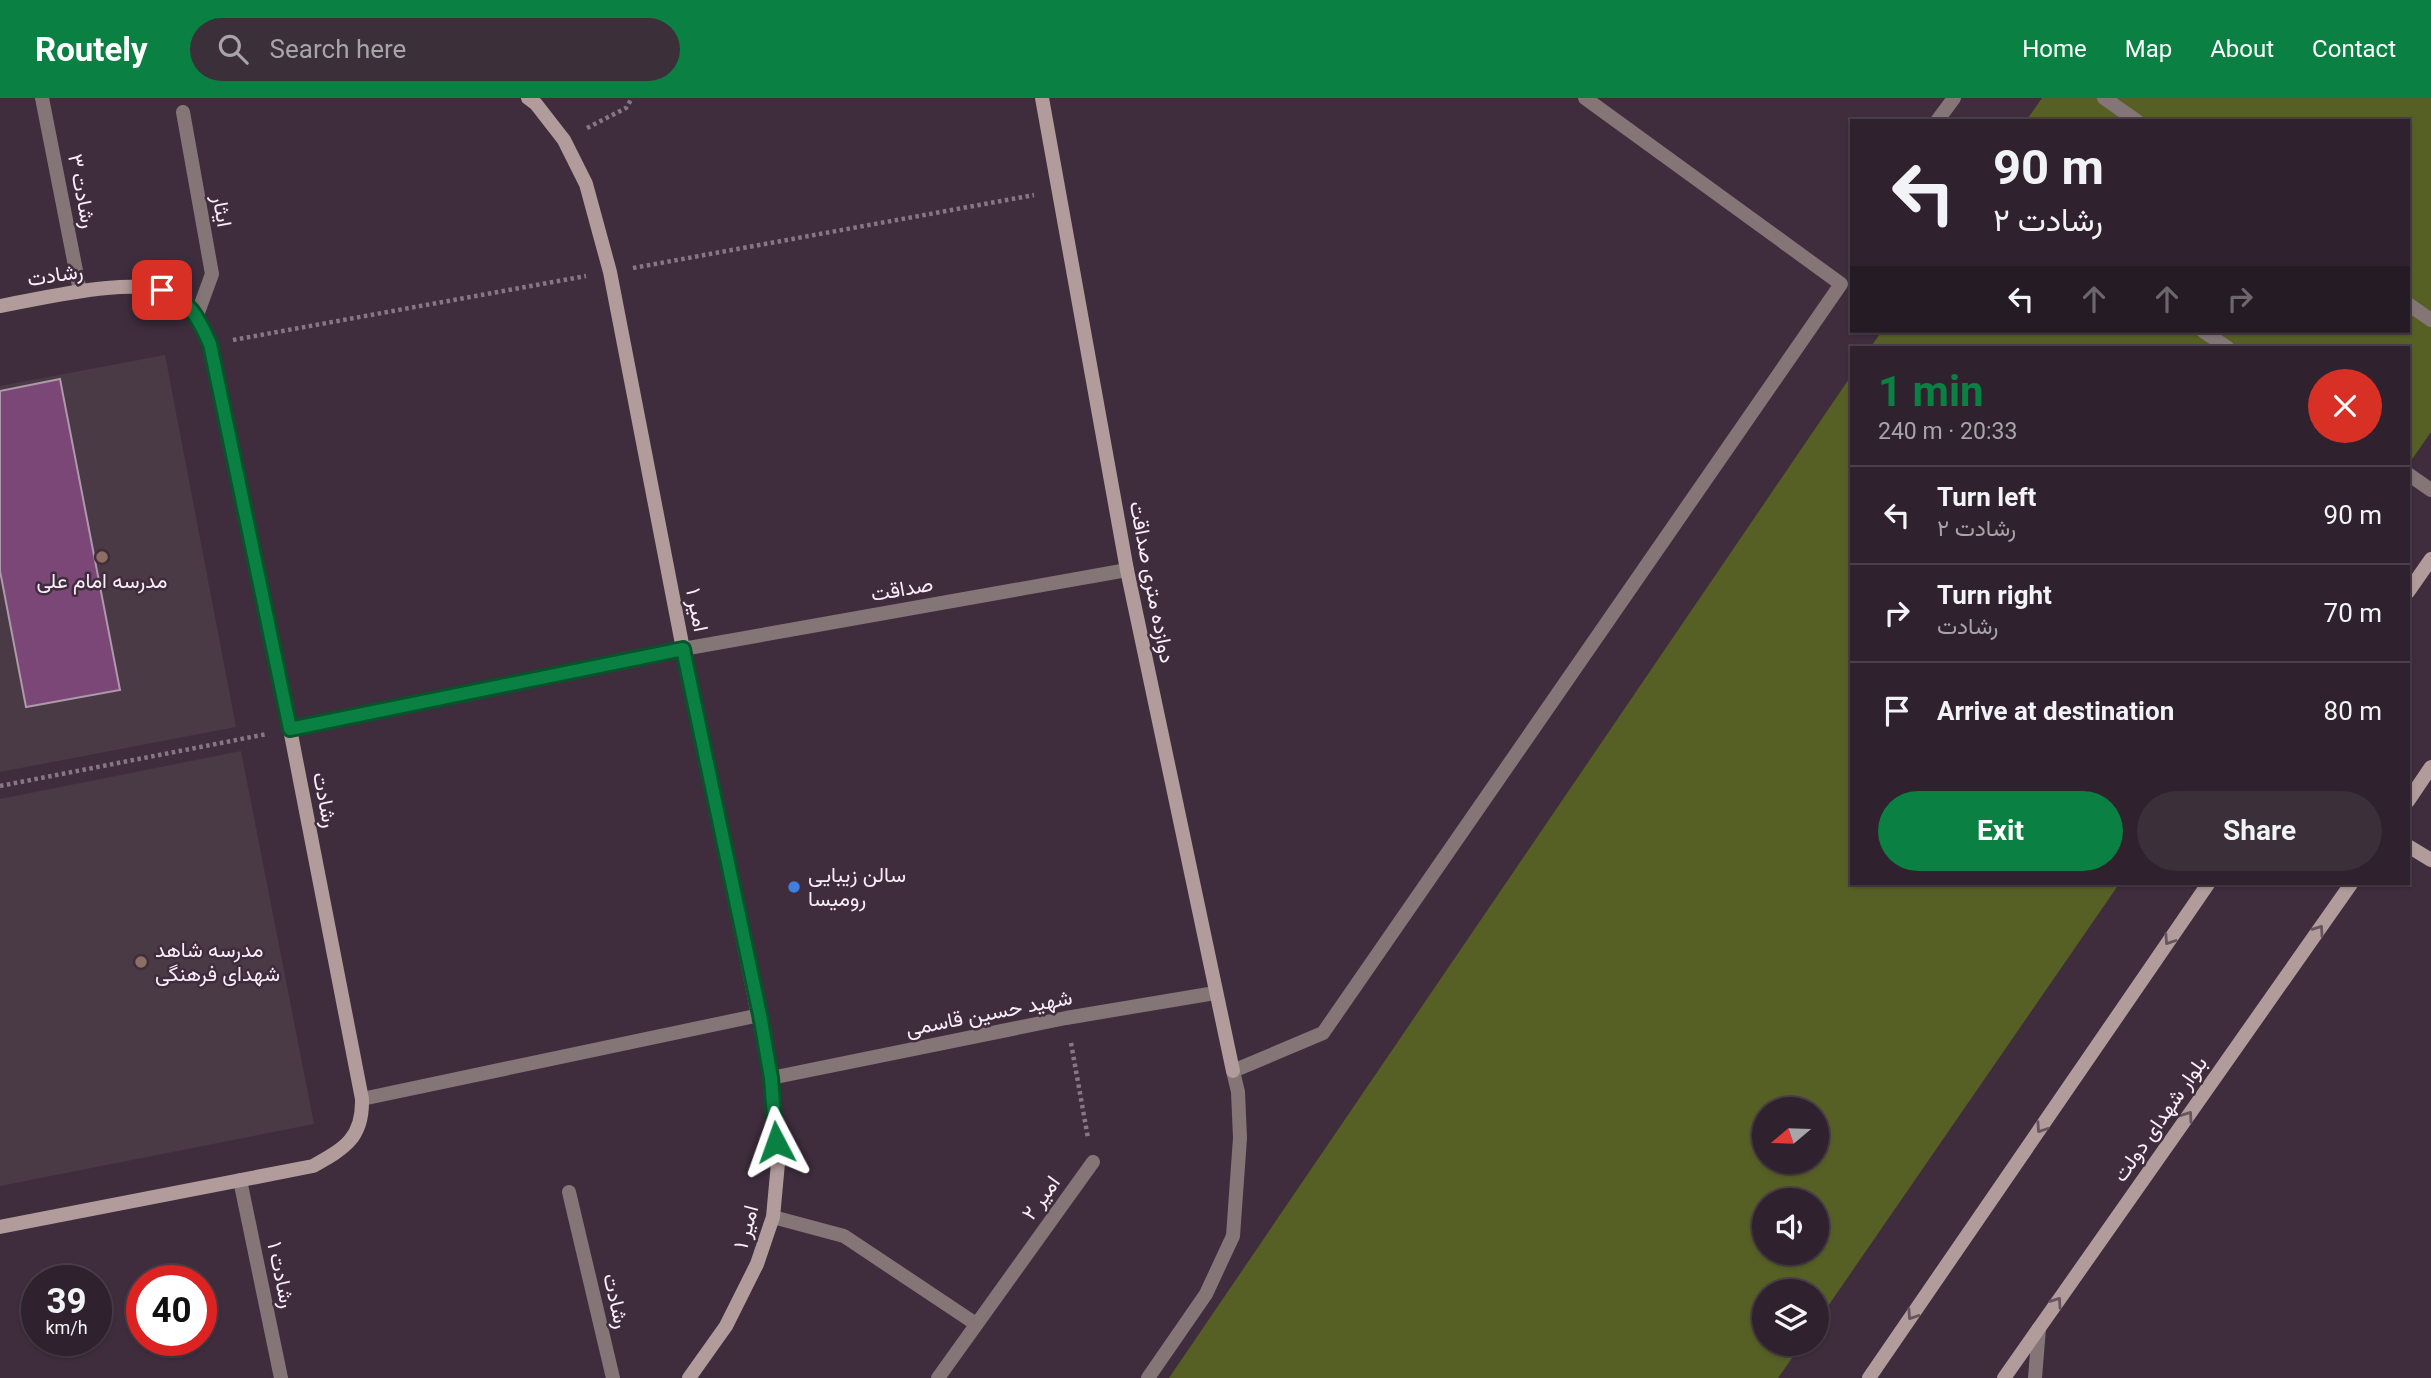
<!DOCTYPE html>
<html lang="en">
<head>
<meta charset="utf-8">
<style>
	:root { --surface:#2f222e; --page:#3b2f3a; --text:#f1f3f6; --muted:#a7a4aa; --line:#4a3f4a; --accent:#0b8043 }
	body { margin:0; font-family:Roboto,Vazirmatn,sans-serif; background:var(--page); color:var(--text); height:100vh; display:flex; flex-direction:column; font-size:26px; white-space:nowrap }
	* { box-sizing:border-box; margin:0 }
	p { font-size:23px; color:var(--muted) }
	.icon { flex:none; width:38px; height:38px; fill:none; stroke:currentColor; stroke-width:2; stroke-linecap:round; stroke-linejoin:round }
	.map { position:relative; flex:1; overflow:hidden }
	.side { position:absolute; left:1850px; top:248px; width:560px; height:539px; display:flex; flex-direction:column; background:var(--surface); border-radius:0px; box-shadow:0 2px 5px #0004,0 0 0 2px var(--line) }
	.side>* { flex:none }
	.top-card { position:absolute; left:1850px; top:21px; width:560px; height:214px; border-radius:0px; box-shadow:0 2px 5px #0004,0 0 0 2px var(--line); background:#2f222e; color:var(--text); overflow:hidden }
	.needle { width:46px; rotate:251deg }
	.fabs { position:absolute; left:1752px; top:999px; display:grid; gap:14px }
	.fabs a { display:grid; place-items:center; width:77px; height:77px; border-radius:50%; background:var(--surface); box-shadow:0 2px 5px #0004,0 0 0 2px var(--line); font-size:35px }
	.speed { position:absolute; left:21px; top:1167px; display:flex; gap:14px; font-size:35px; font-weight:700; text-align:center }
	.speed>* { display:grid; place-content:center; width:91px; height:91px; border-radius:50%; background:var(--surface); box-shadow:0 2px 5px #0004,0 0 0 2px var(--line); line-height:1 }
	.speed small { font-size:18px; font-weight:400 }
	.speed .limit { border:10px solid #d22; background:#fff; color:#111 }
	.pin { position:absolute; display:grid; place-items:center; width:60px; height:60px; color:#fff; margin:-30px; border-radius:14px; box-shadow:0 4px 10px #0006 }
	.me { position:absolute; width:77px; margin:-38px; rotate:356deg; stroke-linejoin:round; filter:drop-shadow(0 0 5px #0008) }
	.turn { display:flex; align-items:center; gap:24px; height:147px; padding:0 28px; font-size:32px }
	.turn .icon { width:91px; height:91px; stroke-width:2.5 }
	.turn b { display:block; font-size:49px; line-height:60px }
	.lanes { display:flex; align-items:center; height:66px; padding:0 28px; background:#0003; justify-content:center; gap:35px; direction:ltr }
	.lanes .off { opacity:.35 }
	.round { display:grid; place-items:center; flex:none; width:74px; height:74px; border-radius:37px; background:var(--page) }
	.summary { display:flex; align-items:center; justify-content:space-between; height:119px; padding:0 28px }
	h1 { font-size:42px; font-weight:700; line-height:52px; color:var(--accent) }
	.primary-button { display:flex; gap:14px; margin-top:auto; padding:14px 28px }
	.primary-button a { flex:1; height:80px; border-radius:42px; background:var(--accent); color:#fff; font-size:28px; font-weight:700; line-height:80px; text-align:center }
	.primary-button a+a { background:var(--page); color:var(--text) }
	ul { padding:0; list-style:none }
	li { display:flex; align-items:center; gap:21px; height:98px; padding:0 28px; border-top:2px solid var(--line) }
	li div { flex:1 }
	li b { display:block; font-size:26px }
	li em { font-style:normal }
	header { display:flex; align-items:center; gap:42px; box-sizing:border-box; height:98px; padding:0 35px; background:var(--accent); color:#fff }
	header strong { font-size:33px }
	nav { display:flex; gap:38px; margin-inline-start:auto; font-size:24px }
	.search { width:490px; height:63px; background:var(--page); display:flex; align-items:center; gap:18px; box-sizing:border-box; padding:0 24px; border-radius:38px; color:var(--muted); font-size:26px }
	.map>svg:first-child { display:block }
	.education { fill:#493a46 }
	.green { fill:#566025; fill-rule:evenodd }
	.building { fill:#7b4777; stroke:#ae98ab; stroke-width:2 }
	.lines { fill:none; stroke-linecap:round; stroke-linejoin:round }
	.path { stroke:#877785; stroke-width:4.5; stroke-dasharray:3.5 3.5; stroke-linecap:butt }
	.lane { stroke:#847676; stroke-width:14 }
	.street { stroke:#847676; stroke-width:14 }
	.secondary { stroke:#b19b9b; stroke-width:14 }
	.oneway { stroke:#67545e }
	.route-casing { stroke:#07532c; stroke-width:18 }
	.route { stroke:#0b8043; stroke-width:12 }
	.education-dot { fill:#8d6e63; stroke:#3f2d3d; stroke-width:2.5 }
	.shop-dot { fill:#3f7fe0; stroke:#3f2d3d; stroke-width:2.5 }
	.labels { text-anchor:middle; stroke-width:5; stroke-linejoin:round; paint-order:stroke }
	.street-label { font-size:21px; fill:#f9edf7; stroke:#3f2d3d }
	.poi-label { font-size:21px; fill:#f9edf7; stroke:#3f2d3d; text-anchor:start }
</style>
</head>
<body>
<header>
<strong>Routely</strong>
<div class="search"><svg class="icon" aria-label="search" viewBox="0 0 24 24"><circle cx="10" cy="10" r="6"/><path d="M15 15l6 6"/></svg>Search here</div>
<nav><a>Home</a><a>Map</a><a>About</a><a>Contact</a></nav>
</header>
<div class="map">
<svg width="2431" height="1280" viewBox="0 0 2431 1280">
	<rect width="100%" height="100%" fill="#3f2d3d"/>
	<!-- education -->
	<g class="education">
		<path d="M165,257L236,629L0,674V288Z"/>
		<path d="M241,653L314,1026L0,1088V701Z"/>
	</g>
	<!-- green -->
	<g class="green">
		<path d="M2042,0H2431V334L2408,367V250H1870L1882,233H2408V23H2026Z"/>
		<path d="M1851,278L1852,786H2119L1817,1224L1816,1194H1764V1246H1802L1778,1280H1169ZM1764,1012H1816V1064H1764ZM1764,1102H1816V1155H1764Z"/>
	</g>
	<!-- building -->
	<path class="building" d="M60,281L120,592L26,609L0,473V293Z"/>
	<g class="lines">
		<!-- path -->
		<g class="path">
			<path d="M587,30L626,10L632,0"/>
			<path d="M633,170L1034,97"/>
			<path d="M233,242L586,178"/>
			<path d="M0,688L267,636"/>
			<path d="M1071,945L1088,1040"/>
		</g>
		<!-- lane -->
		<path class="lane" d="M2035,1280L2039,1230"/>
		<!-- street -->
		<g class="street">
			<path d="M42,0L80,193"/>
			<path d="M2104,0L2137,23"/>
			<path d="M183,14L212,176L197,217"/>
			<path d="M1937,23L1954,0"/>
			<path d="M2408,206L2431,222"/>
			<path d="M2203,233L2228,250"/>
			<path d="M2408,376L2431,392"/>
			<path d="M290,631L683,551L1127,472"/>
			<path d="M771,980L1066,920L1215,895"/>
			<path d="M362,1001L760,917"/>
			<path d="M240,1082L281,1280"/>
			<path d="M569,1094L613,1280"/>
			<path d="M773,1119L844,1138L976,1226"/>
			<path d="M938,1280L1093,1064"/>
			<path d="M1148,1280L1206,1196L1233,1138L1240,1040L1238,994L1233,973L1323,935L1841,186L1585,0"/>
		</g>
		<!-- secondary -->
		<g class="secondary">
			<path d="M528,0L536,6L564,42L586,86L610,174L683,551L771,980L778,1065L773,1119L757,1166L726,1228L689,1280"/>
			<path d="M1042,0L1127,472L1233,973"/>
			<path d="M0,208C40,201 143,175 177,198C194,210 202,227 210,246L290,631L362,1001C363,1040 345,1050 313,1068L0,1129"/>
			<path d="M2408,494L2431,461"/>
			<path d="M2408,703L2431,669"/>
			<path d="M2408,748L2431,762"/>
			<path d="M1869,1280L2208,786"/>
			<path d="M2004,1280L2351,786"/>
		</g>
	</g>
	<!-- one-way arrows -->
	<defs><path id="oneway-chevron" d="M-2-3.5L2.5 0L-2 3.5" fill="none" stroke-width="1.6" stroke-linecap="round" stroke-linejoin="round" transform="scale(1.75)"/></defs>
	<g class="oneway">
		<use href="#oneway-chevron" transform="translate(2319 832) rotate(-55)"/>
		<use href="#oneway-chevron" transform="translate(2169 842) rotate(124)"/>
		<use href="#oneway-chevron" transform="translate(2188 1018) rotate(-55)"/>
		<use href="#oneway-chevron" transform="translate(2041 1030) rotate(124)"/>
		<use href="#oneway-chevron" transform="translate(2057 1204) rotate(-55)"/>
		<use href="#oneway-chevron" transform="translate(1912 1217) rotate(124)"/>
	</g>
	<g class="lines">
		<defs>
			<path id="route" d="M162,192C189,201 199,221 210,246L290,631L683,551L760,917L771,980L776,1044"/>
		</defs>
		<!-- route casing -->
		<use href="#route" class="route-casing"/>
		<!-- route -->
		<use href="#route" class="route"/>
	</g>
	<!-- markers -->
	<g class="education-dot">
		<circle cx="102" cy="459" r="7"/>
		<circle cx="141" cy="864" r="7"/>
	</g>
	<circle class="shop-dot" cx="794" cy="789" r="7"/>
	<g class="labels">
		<!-- street labels -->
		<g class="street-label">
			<text transform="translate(82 93) rotate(79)" y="7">رشادت ۳</text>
			<text transform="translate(222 113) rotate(80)" y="7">ایثار</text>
			<text transform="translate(55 177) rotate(-9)" y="7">رشادت</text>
			<text transform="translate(1152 484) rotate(79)" y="7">دوازده متری صداقت</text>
			<text transform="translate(902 491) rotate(-10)" y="7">صداقت</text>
			<text transform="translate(697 512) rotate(79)" y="7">امیر ۱</text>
			<text transform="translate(325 702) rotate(79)" y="7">رشادت</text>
			<text transform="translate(989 915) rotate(-11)" y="7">شهید حسین قاسمی</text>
			<text transform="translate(2160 1021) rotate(-55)" y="7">بلوار شهدای دولت</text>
			<text transform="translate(1041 1100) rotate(-54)" y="7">امیر ۲</text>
			<text transform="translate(746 1129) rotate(-75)" y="7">امیر ۱</text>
			<text transform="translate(281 1177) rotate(78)" y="7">رشادت ۱</text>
			<text transform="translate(616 1203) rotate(77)" y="7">رشادت</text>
		</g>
		<!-- poi labels -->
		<g class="poi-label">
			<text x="102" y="490" text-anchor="middle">مدرسه امام علی</text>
			<text x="808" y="784">سالن زیبایی<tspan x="808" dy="24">رومیسا</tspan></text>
			<text x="155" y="859">مدرسه شاهد<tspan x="155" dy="24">شهدای فرهنگی</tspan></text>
		</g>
	</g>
</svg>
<div class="fabs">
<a><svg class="needle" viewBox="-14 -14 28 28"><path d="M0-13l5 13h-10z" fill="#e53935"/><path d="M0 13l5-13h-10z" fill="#a7a4aa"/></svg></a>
<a><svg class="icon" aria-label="sound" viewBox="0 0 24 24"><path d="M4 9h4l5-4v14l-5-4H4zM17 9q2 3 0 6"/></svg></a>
<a><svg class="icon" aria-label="layers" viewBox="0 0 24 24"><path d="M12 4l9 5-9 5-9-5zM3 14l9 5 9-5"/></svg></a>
</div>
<div class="speed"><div>39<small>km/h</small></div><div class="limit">40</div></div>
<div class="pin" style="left:162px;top:192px;background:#d93025"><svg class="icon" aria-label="arrive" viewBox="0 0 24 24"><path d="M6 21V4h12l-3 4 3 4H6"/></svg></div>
<svg class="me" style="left:776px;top:1044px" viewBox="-20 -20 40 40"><path d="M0-17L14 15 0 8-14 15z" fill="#0b8043" stroke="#fff" stroke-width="4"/></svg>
<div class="top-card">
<div class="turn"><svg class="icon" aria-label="left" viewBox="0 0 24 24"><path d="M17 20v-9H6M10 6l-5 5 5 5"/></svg><div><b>90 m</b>رشادت ۲</div></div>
<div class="lanes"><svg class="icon" aria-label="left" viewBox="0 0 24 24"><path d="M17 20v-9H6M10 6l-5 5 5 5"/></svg><svg class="icon off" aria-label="ahead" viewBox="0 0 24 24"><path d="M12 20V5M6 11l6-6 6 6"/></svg><svg class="icon off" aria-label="ahead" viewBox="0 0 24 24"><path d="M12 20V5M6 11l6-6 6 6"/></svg><svg class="icon off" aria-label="right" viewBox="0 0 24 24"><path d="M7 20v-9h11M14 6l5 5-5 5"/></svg></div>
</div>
<section class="side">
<div class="summary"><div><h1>1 min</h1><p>240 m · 20:33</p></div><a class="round" style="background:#d93025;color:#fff"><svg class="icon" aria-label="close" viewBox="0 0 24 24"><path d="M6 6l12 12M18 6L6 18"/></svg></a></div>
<ul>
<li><svg class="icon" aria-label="left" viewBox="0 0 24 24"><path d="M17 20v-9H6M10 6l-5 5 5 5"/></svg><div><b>Turn left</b><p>رشادت ۲</p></div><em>90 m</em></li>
<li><svg class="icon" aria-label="right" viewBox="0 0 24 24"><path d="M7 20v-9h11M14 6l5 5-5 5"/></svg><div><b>Turn right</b><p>رشادت</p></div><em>70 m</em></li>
<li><svg class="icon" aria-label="arrive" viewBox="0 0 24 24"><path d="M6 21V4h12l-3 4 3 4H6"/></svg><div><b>Arrive at destination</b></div><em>80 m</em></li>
</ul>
<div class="primary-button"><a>Exit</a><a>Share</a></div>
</section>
</div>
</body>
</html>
